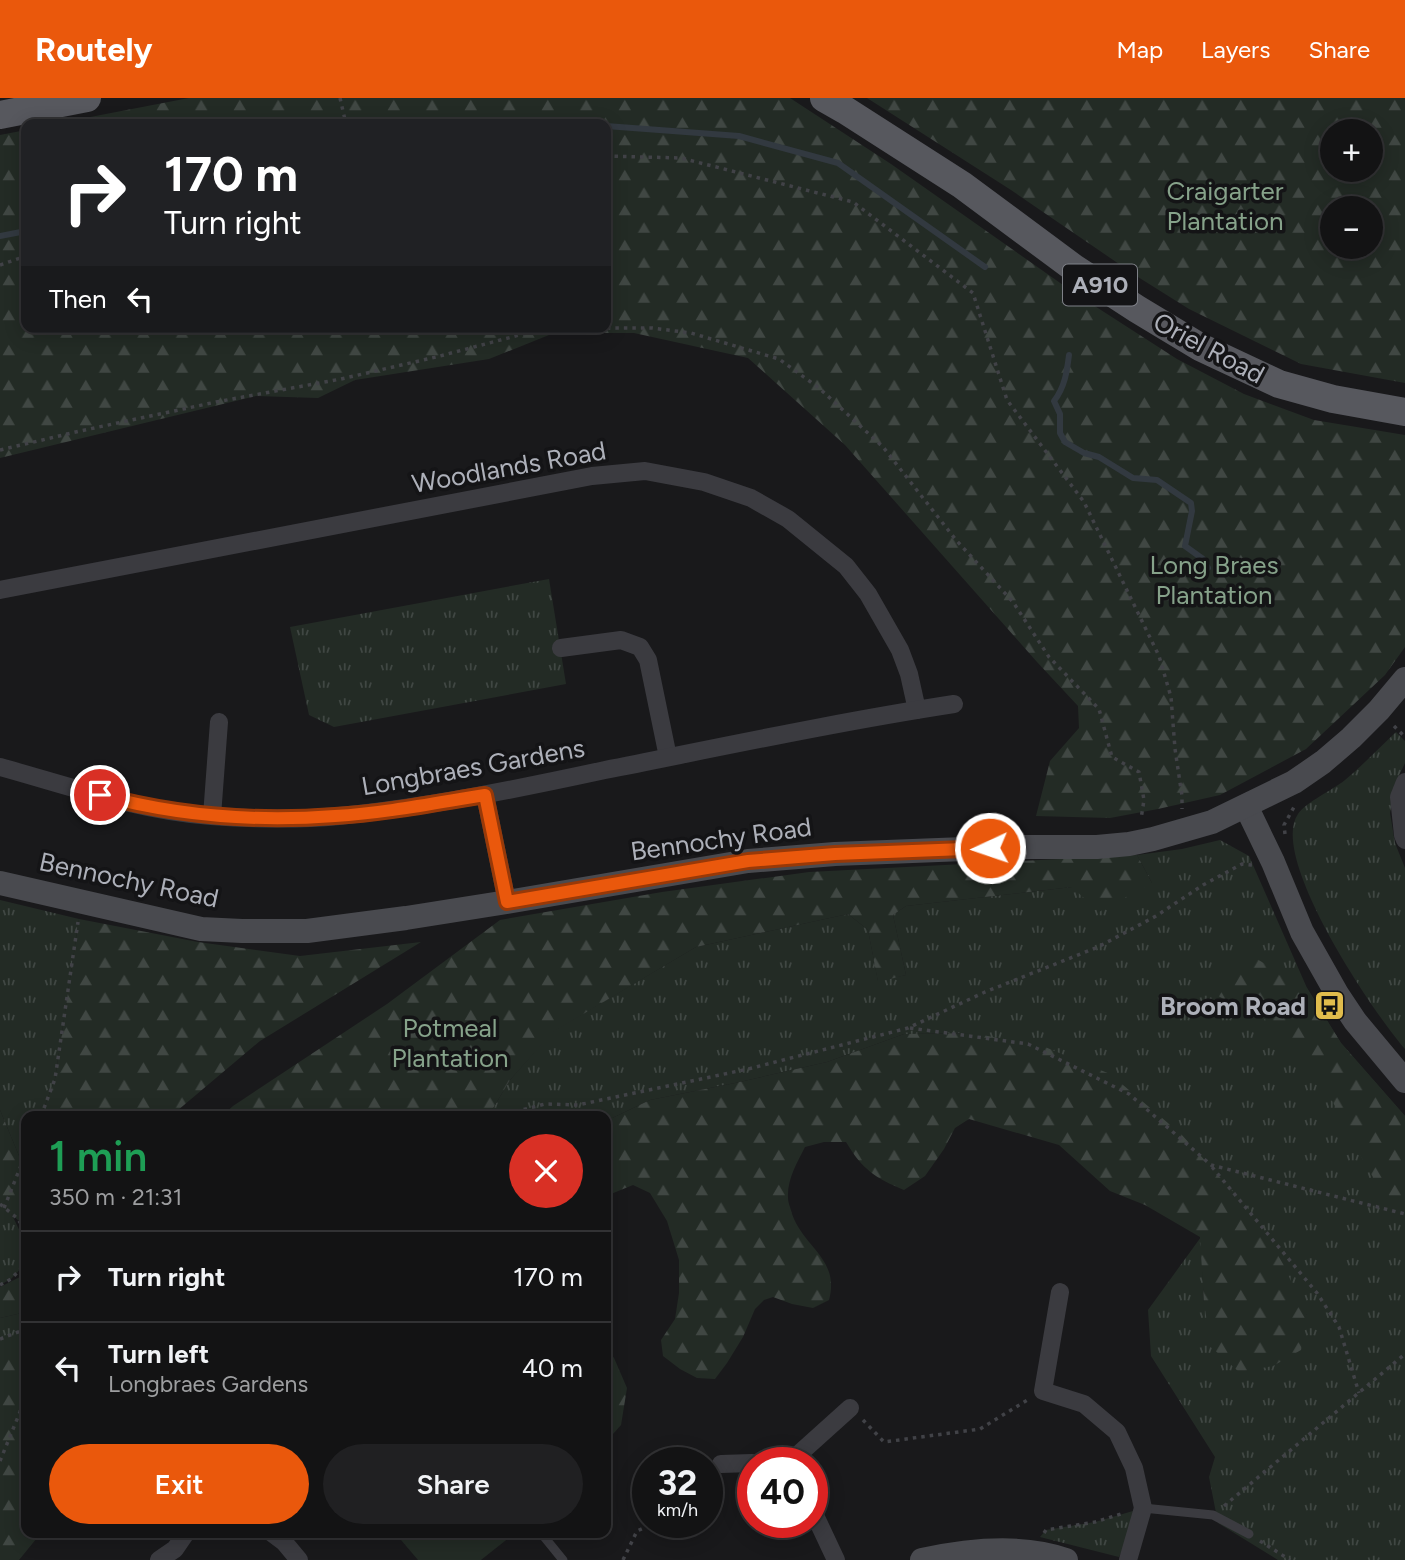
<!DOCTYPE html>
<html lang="en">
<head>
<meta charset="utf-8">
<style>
	:root { --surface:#131314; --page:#202022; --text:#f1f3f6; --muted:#9d9ea0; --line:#323234; --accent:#ea580c }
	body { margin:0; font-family:Figtree,sans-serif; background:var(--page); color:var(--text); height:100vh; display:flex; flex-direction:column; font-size:26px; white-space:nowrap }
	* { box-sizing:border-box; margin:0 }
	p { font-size:23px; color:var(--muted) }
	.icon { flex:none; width:38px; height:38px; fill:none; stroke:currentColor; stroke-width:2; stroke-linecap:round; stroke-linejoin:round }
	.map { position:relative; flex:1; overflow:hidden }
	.details { position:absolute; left:21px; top:1013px; width:590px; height:427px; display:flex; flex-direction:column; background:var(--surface); border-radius:14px; box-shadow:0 4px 18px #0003,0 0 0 2px var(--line) }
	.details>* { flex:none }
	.guide { position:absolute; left:21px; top:21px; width:590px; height:214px; border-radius:14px; box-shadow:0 4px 18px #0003,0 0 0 2px var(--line); background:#202124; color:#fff; overflow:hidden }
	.controls { position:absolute; left:1320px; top:21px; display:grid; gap:14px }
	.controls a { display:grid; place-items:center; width:63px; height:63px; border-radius:50%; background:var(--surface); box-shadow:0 4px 18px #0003,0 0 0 2px var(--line); font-size:35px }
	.speed { position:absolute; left:632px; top:1349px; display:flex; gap:14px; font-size:35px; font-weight:700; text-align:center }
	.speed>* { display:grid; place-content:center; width:91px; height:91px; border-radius:50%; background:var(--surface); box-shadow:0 4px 18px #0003,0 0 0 2px var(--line); line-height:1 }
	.speed small { font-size:18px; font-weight:400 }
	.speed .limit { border:10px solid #d22; background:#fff; color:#111 }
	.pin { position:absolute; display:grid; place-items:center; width:60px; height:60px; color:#fff; margin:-30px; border:4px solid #fff; border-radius:50%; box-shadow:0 2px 7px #0007 }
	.me { position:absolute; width:77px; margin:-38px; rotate:267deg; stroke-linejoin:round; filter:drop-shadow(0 0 5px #0008) }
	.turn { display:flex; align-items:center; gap:24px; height:147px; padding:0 28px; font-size:32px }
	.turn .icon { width:91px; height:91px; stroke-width:2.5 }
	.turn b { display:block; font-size:49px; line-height:60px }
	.then { display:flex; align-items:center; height:66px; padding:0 28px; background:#0003; gap:14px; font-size:26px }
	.round { display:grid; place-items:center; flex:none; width:74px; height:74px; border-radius:37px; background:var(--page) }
	.summary { display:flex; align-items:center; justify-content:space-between; height:119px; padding:0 28px }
	h1 { font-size:42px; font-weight:600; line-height:52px; color:#1e9e55 }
	.action { display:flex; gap:14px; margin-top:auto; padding:14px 28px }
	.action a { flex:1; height:80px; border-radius:42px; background:var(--accent); color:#fff; font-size:28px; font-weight:600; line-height:80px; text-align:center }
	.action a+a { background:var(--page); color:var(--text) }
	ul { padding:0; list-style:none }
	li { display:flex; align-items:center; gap:21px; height:91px; padding:0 28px; border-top:2px solid var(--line) }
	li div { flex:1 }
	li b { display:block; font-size:26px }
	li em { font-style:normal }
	header { display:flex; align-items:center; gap:42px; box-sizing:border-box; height:98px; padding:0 35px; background:var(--accent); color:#fff }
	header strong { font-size:33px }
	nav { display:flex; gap:38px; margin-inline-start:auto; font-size:24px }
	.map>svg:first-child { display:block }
	.grass { fill:url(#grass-tufts) }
	.forest { fill:url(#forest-firs); fill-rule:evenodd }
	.garden { fill:#232b25 }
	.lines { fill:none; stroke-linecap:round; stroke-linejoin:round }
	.stream { stroke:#323940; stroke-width:6 }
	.path { stroke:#414247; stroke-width:3.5; stroke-dasharray:3.5 5; stroke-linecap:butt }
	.lane { stroke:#3b3b40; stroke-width:9 }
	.street { stroke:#3b3b40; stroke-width:18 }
	.secondary { stroke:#494a4f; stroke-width:24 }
	.primary { stroke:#57585e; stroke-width:28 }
	.route-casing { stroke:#983908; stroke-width:18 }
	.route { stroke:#ea580c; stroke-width:12 }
	.labels { text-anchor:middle; stroke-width:7; stroke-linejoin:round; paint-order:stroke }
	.shield { fill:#141416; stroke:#7f8188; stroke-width:2 }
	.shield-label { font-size:24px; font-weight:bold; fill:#adb0b9 }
	.park-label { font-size:26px; fill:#86a28a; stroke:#141416 }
	.street-label { font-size:26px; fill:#adb0b9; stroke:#141416 }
	.poi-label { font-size:26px; font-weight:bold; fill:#adb0b9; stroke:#141416; text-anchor:end }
</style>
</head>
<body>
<header>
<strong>Routely</strong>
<nav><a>Map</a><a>Layers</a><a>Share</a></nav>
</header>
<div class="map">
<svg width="1405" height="1462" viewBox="0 0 1405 1462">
	<defs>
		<pattern id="grass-tufts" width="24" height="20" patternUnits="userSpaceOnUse" patternTransform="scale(1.75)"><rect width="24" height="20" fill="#232b25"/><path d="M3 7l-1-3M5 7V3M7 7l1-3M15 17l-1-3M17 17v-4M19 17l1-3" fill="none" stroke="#404743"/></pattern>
		<pattern id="forest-firs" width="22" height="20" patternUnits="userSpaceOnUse" patternTransform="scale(1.75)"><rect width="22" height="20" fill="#232b25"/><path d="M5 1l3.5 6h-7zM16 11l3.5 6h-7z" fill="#404743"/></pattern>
	</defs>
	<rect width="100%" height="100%" fill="#19191b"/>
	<!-- grass -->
	<g class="grass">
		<path d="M549,481L566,586L334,629L309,617L290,529Z"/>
		<path d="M1396,634L1405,643V665L1395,686L1390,715L1395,745L1405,770V951C1374,916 1268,759 1298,716C1306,704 1333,692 1345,682C1363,667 1379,650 1396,634Z"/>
		<path d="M1220,742L1249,758L1307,890L1341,945L1405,1018V1462H1278L1218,1425L1209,1379L1215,1359L1151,1258L1148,1212L1201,1139L1204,1205L1307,1217L972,935L904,936L827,964L735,985L650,1002L606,1023V1018H426L429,1016L492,1012L510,982L552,934L696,849L848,816L868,832L878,883L906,877L893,817L906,808L1072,789L1152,785L1137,757L1182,751Z"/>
		<path d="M0,802L79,821L55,981L41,1018H26V1055L22,1065L0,1012Z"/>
		<path d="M0,1092L26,1146V1165L11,1181L0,1187Z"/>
		<path d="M26,1214V1319L0,1338V1220Z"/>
		<path d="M1133,1413C1132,1430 1127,1443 1119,1459L1040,1439L1046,1432L1095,1424Z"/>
	</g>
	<!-- forest -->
	<g class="forest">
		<path d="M189,0H790L891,66L1073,194L1177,261L1244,296L1314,322L1405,337V549L1385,577L1306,651L1220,697L1158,711L1110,720L1036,718L1050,663L1079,630L1078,608L1037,564L845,347L748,260L634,235H554L489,261L355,282L318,300L256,298L0,360V37L26,32V229H606V26H54Z"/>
		<path d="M867,0H1405V285L1301,266L1189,211L1138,179L1011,92ZM1370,33V72H1332V33ZM1370,110V149H1332V110Z"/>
		<path d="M1137,757L1152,785L1099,814L1072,789L906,808L893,817L906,877L878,884L868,832L848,816L696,849L553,934L510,982L492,1012L429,1016L426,1018H222L233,1008L387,906L500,822L662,794L809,774Z"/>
		<path d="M79,821L198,844L300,858L421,844L260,943L171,1018H41L55,981Z"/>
		<path d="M1248,856L1307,890L1341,945L1405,1018V1105L1397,1103L1381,1092L1365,1066L1325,989L1268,923L1206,892Z"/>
		<path d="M972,935L1045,949L1110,976L1181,1036L1255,1118L1283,1166L1307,1217L1301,1252L1273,1268L1239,1274L1211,1249L1204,1205L1200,1139L1145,1107L1110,1093L1059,1047L969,1021L955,1030L944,1051L925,1078L904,1092C875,1080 862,1071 846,1044H824L805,1049C797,1065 787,1081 788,1100C788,1105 791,1111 792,1116C804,1150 840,1161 829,1202L813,1210L792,1206L773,1199L764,1202L755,1211L743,1239L727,1265L715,1281L697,1280L680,1271L663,1258L661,1242L675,1221L679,1195V1162L667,1123L650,1095L633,1087L606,1098V1023L650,1002L735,985L827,964L904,936Z"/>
		<path d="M0,1012L22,1065L26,1055V1129L4,1110L0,1101Z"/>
		<path d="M26,1176V1214L0,1220V1189Z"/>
		<path d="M23,1233L26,1237V1435H41L19,1462H0V1254Z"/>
		<path d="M606,1250L614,1260L627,1290L621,1327L613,1336L606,1332Z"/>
	</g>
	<!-- garden -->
	<path class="garden" d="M395,1435H515L481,1462H418Z"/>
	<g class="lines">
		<!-- stream -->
		<g class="stream">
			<path d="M606,28L739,38L838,65L985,169"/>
			<path d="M0,138L26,133"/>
			<path d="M1069,257C1067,273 1065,289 1054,303L1060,316V335L1065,344L1084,355L1099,359L1133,380L1157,382L1191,405L1192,413L1185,448L1203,461L1208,470"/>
		</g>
		<!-- path -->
		<g class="path">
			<path d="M340,0L346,26"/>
			<path d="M606,58L681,60L853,104L973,195L1007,302L1084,404L1159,558L1171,599L1175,651L1182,698V711"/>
			<path d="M0,167L26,158"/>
			<path d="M0,352L80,333L216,304L341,281L436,259L546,230H652L691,235L779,261L819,290L883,349L956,442L1013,504L1049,559L1099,611L1112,659L1139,674L1144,702L1141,721"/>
			<path d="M1394,628L1405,639"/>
			<path d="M1285,736L1284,727L1294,709"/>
			<path d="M910,930L1028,946L1129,996L1211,1067L1405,1116"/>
			<path d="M41,1018L55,981L78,824"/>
			<path d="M499,1018L545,1006L578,1007L748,971L908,930L985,894L1098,849L1156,818L1203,787L1242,766L1252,767"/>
			<path d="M1212,1069L1317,1195L1339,1229L1359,1295"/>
			<path d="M0,1106L17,1120L26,1133"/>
			<path d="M4,1110L26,1055"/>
			<path d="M0,1187L11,1181L26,1165"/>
			<path d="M0,1241L26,1231"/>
			<path d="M863,1322L884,1344L980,1331L1029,1301"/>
			<path d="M0,1363L20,1314L26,1286"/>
			<path d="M707,1403L711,1401L716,1382"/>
			<path d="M1224,1408L1405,1256"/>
			<path d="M1044,1435L1046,1432L1095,1424L1124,1415"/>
			<path d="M1260,1443L1290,1462"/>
			<path d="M623,1462L637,1433L657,1424"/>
		</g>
		<!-- lane -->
		<g class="lane">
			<path d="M1143,1410L1213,1417L1249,1436"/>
			<path d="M541,1435L563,1462"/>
		</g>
		<!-- street -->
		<g class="street">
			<path d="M0,492L592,378L645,373L704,384L751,400L788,421L846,468L868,496L900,552L909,576L917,612"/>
			<path d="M561,550L621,542L640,549L648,562L668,659"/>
			<path d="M0,669C69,688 139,713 211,718C253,721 297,722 339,718C428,709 517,691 605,672C721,649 837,624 954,606"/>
			<path d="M1405,684L1399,699L1403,737L1405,742"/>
			<path d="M485,697L507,804"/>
			<path d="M212,718L219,624"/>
			<path d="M1060,1194L1043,1293L1084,1306L1117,1334L1134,1370L1143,1410L1128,1462"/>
			<path d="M770,1365L790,1364L850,1310"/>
			<path d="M721,1366L752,1365"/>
			<path d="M812,1411L836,1462"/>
			<path d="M272,1435L284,1444L299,1462"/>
			<path d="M159,1462L175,1451L186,1435"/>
		</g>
		<!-- secondary -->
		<g class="secondary">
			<path d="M1246,708L1273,764L1302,834L1337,896L1355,923L1405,983"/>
			<path d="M0,785L201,831L242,833H307L406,820L507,804L748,763L835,756L1016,749H1097L1129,746L1153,741L1212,724L1294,684L1323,664L1351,640L1379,612L1405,581"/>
			<path d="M922,1462C968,1452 1021,1446 1066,1462"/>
		</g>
		<!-- primary -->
		<g class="primary">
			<path d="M824,0L845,12L962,87L1074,170L1137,211L1200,249L1279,286L1333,301L1405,314"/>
			<path d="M0,17L87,0"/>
		</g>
	</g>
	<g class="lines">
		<defs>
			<path id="route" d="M100,697C177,718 256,724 335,718C385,715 435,705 485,697L507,804L748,763L835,756L990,750"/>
		</defs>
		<!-- route casing -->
		<use href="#route" class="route-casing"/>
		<!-- route -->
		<use href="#route" class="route"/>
	</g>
	<!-- icons -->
	<defs>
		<symbol id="bus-square" viewBox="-11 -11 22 22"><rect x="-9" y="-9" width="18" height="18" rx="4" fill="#e0bc4c" stroke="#141416"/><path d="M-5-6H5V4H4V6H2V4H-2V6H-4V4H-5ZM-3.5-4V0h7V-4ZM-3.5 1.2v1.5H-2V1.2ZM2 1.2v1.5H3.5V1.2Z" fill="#111"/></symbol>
	</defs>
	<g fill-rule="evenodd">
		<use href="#bus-square" x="1312" y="890" width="35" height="35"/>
	</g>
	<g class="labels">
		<!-- shield labels -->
		<rect class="shield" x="1063" y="166.5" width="74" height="41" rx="5"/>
		<g class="shield-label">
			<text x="1100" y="195">A910</text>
		</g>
		<!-- park labels -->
		<g class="park-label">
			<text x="1225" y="102">Craigarter<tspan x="1225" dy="30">Plantation</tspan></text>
			<text x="1214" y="476">Long Braes<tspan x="1214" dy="30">Plantation</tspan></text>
			<text x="450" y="939">Potmeal<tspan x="450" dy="30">Plantation</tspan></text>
		</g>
		<!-- street labels -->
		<g class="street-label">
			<text transform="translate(1209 250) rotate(28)" y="9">Oriel Road</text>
			<text transform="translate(509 369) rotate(-10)" y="9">Woodlands Road</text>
			<text transform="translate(473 669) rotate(-10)" y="9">Longbraes Gardens</text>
			<text transform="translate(721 741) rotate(-8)" y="9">Bennochy Road</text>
			<text transform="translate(129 782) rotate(12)" y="9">Bennochy Road</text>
		</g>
		<!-- poi labels -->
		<g class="poi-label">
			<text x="1306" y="917">Broom Road</text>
		</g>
	</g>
</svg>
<div class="controls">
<a>+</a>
<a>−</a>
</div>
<div class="speed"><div>32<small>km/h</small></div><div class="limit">40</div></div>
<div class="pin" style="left:100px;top:697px;background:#d93025"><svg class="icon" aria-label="arrive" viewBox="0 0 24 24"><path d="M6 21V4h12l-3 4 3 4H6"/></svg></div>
<svg class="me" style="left:990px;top:750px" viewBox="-20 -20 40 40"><circle r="17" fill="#ea580c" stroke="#fff" stroke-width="3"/><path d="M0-11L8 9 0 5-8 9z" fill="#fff"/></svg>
<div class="guide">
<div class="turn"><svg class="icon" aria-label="right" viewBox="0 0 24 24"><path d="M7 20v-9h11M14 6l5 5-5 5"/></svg><div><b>170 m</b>Turn right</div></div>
<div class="then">Then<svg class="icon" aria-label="left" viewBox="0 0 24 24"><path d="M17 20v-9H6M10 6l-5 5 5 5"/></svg></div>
</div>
<section class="details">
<div class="summary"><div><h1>1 min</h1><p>350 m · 21:31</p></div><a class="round" style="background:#d93025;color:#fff"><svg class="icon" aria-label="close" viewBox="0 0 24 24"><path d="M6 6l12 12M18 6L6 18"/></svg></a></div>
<ul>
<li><svg class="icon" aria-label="right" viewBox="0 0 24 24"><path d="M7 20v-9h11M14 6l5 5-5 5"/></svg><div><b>Turn right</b></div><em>170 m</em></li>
<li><svg class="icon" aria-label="left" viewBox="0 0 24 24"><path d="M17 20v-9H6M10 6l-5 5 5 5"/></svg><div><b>Turn left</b><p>Longbraes Gardens</p></div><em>40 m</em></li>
</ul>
<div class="action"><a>Exit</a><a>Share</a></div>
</section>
</div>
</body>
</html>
